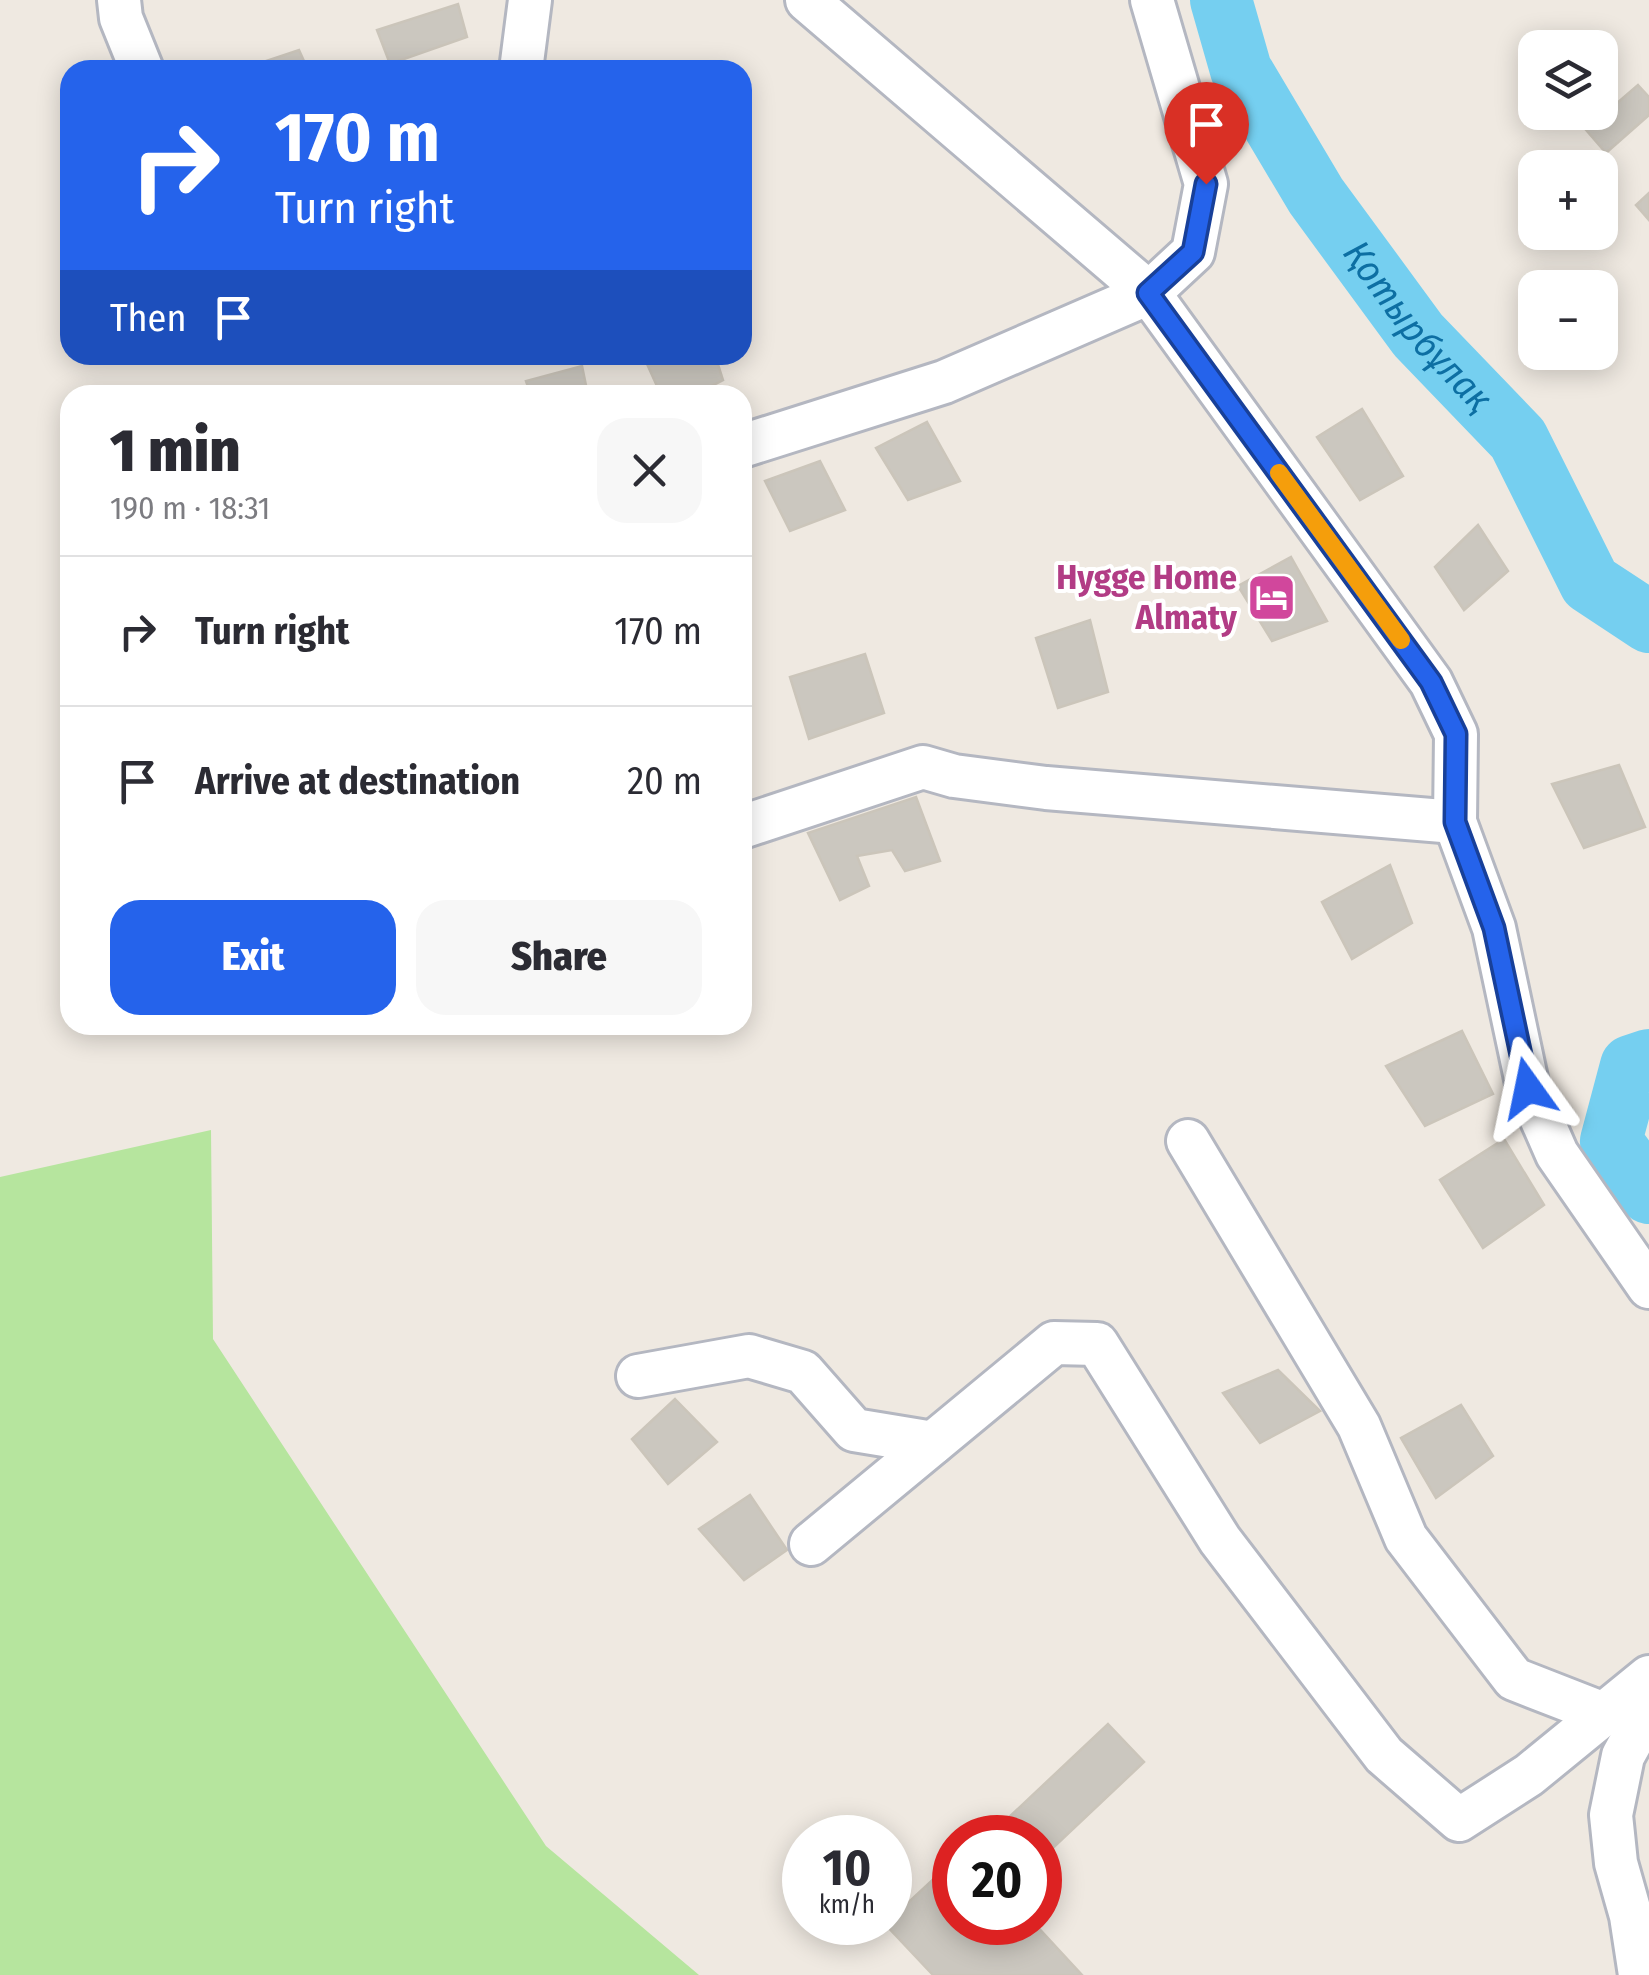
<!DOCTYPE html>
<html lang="en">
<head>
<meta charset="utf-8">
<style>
	:root { --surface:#fff; --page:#f7f7f7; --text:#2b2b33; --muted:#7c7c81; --line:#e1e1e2; --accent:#2563eb }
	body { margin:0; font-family:"Fira Sans Condensed",sans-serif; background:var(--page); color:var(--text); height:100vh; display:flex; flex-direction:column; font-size:38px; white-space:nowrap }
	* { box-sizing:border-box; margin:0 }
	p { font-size:32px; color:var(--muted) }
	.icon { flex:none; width:55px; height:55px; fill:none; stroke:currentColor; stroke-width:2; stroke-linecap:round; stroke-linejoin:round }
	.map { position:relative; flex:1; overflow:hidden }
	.side { position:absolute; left:60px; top:385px; width:692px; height:650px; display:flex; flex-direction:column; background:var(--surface); border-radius:30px; box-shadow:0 5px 25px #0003 }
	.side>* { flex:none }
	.guide { position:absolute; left:60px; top:60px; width:692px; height:305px; border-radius:30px; box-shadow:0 5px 25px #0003; background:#2563eb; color:#fff; overflow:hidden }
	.tools { position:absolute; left:1518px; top:30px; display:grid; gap:20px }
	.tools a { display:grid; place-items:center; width:100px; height:100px; border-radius:20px; background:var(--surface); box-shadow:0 5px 25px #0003; font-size:50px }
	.speed { position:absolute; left:782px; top:1815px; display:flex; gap:20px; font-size:50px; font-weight:700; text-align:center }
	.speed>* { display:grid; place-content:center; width:130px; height:130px; border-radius:50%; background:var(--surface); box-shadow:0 5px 25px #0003; line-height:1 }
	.speed small { font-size:25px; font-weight:400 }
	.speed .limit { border:15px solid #d22; background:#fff; color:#111 }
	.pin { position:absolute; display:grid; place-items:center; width:85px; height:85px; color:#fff; margin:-102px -42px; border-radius:50% 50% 50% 0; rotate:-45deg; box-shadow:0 0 10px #0007 }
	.pin .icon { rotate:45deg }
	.me { position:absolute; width:110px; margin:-55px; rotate:348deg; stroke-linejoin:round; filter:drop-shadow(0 0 8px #0008) }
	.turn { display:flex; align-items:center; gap:35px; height:210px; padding:0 50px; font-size:45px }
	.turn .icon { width:130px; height:130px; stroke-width:2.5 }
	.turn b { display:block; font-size:70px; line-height:85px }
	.then { display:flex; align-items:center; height:95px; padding:0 50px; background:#0003; gap:20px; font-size:38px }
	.round { display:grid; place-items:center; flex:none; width:105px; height:105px; border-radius:30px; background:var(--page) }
	.summary { display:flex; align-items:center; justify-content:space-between; height:170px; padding:0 50px }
	h1 { font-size:60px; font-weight:800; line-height:75px }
	.action { display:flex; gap:20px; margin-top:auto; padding:20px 50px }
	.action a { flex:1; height:115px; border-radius:30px; background:var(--accent); color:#fff; font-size:40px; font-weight:800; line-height:115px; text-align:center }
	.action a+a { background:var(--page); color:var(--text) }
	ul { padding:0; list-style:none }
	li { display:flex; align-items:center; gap:30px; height:150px; padding:0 50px; border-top:2px solid var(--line) }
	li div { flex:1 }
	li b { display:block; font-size:38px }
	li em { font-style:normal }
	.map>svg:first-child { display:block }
	.green { fill:#b6e59e }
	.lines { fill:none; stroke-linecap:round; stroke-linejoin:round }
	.river { stroke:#75cff0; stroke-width:62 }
	.building { fill:#cbc7bf; stroke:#cbc5ba; stroke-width:2.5 }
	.minor-casing { stroke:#b4b7c1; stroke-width:48 }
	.minor { stroke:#fff; stroke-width:42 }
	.route-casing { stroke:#184099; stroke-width:25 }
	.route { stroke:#2563eb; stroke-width:18 }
	.slow { stroke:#f59e0b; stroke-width:18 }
	.labels { text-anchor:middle; stroke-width:8; stroke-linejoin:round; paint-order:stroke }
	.hotel-label { font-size:35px; font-weight:bold; fill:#b23c85; stroke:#fff; text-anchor:end }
	.water-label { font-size:38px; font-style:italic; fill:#0d6fa3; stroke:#fff }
</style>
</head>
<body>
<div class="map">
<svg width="1649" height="1975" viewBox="0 0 1649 1975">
	<rect width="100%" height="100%" fill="#efe9e1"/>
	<!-- green -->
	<path class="green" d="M211,1130L213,1339L546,1846L699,1975H0V1177Z"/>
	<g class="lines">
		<!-- river -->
		<g class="river">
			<path id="s1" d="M1221,0L1241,70L1316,196L1418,335L1518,439L1590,583L1649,622"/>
			<path d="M1649,1060L1631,1066L1611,1141L1649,1193"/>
		</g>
	</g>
	<!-- building -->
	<g class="building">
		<path d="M458,4L467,37L390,64L377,30Z"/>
		<path d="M299,50L308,70H239Z"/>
		<path d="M1638,85L1649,97V115L1606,153L1586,130Z"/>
		<path d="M1649,193V220L1636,205Z"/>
		<path d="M643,355H715L723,380L694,395H661Z"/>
		<path d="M582,366L588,395H531L526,381Z"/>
		<path d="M1362,409L1403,476L1360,500L1317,437Z"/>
		<path d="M927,422L960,481L908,500L876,448Z"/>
		<path d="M820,461L845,510L790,531L765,481Z"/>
		<path d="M1478,525L1508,571L1464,610L1435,567Z"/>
		<path d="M1291,557L1327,621L1272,641L1238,586Z"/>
		<path d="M1090,620L1108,692L1058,708L1036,638Z"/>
		<path d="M865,654L884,713L809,739L790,677Z"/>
		<path d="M1619,765L1645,827L1584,848L1552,784Z"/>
		<path d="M916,797L940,861L905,871L892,850L857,856L869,886L840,900L808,833Z"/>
		<path d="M1390,865L1412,923L1352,959L1322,902Z"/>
		<path d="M1462,1031L1493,1094L1425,1126L1386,1066Z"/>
		<path d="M1504,1139L1544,1205L1483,1248L1440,1180Z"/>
		<path d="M1278,1370L1320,1411L1260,1443L1223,1393Z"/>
		<path d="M675,1399L717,1442L668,1484L632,1439Z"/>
		<path d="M1461,1405L1493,1456L1436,1498L1401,1438Z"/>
		<path d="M750,1495L787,1550L744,1580L699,1529Z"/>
		<path d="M1108,1724L1144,1762L1040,1860V1838H987Z"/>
		<path d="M955,1859V1922H1033L1082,1975H933L885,1924Z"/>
	</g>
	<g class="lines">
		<defs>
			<g id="minor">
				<path d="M119,0L121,18L142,70"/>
				<path d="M807,0L1149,293L1431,682L1456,734L1455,822L1494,928L1528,1088L1557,1154L1649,1287"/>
				<path d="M521,70L530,0"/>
				<path d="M742,446L944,382L1149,293L1193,252L1206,184L1152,0"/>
				<path d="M742,827L923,767L954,776L1046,788L1455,822"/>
				<path d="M1188,1141L1359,1426L1406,1538L1514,1679L1604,1714"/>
				<path d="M638,1376L749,1356L803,1372L854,1430L933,1443"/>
				<path d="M811,1544L1054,1343L1097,1344L1220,1540L1384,1755L1459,1820L1529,1775L1649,1677"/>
				<path d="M1640,1975L1631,1916L1616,1863L1611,1815L1623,1756L1649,1709"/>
			</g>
		</defs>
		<!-- minor casing -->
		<use href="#minor" class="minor-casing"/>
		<!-- minor -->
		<use href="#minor" class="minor"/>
	</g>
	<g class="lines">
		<defs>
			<path id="route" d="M1206,184L1193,252L1148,293L1431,682L1456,734L1455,822L1494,928L1528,1088"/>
		</defs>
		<!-- route casing -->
		<use href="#route" class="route-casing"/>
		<!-- route -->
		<use href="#route" class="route"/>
		<!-- slow -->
		<path class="slow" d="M1279,473L1401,640"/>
	</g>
	<!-- icons -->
	<defs>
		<symbol id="hotel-square" viewBox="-11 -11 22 22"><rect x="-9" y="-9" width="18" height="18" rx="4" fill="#d1479c" stroke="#fff"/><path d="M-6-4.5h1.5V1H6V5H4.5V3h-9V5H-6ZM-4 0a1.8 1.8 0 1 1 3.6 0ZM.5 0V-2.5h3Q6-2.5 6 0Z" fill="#fff"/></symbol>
	</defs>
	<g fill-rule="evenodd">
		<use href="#hotel-square" x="1244" y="570" width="55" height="55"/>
	</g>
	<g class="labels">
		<!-- hotel labels -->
		<g class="hotel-label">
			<text x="1237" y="589">Hygge Home<tspan x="1237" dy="40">Almaty</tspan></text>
		</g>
		<!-- water labels -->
		<g class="water-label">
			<text dy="13" stroke="none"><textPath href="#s1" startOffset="385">Қотырбұлақ</textPath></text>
		</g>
	</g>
</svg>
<div class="tools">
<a><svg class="icon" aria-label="layers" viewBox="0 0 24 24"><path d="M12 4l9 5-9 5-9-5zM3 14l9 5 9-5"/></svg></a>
<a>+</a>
<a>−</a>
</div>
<div class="speed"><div>10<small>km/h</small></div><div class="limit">20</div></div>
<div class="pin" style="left:1206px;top:184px;background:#d93025"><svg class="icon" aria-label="arrive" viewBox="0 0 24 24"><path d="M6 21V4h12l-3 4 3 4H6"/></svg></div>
<svg class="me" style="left:1528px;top:1088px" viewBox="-20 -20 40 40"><path d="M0-17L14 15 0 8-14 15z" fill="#2563eb" stroke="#fff" stroke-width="4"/></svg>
<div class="guide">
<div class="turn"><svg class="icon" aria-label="right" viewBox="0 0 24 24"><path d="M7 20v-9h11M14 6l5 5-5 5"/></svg><div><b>170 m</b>Turn right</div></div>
<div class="then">Then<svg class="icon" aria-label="arrive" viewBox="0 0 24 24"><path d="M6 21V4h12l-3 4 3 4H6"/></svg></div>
</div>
<section class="side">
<div class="summary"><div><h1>1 min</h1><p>190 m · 18:31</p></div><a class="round"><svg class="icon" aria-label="close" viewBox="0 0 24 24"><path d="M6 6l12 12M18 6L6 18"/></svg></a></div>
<ul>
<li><svg class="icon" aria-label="right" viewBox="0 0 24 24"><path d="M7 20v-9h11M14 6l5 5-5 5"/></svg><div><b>Turn right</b></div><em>170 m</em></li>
<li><svg class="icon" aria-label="arrive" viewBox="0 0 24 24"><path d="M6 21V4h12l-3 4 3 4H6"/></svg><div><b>Arrive at destination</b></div><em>20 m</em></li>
</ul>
<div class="action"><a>Exit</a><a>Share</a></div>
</section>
</div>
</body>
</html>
